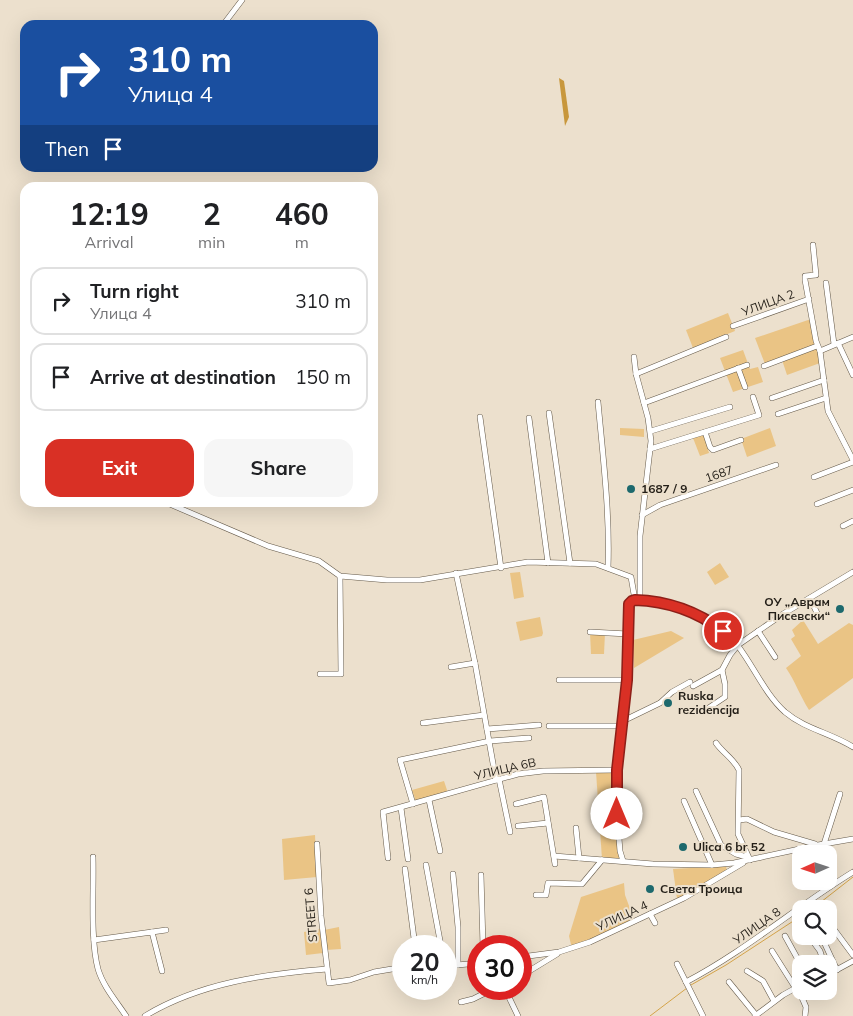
<!DOCTYPE html>
<html lang="en">
<head>
<meta charset="utf-8">
<style>
	:root { --surface:#fff; --page:#f6f6f6; --text:#202124; --muted:#757577; --line:#e0e0e0; --accent:#d93025 }
	body { margin:0; font-family:Mulish,sans-serif; background:var(--page); color:var(--text); height:100vh; display:flex; flex-direction:column; font-size:19px; white-space:nowrap }
	* { box-sizing:border-box; margin:0 }
	p { font-size:16px; color:var(--muted) }
	.icon { flex:none; width:28px; height:28px; fill:none; stroke:currentColor; stroke-width:2; stroke-linecap:round; stroke-linejoin:round }
	.map { position:relative; flex:1; overflow:hidden }
	.sheet { position:absolute; left:20px; top:182px; width:358px; height:325px; display:flex; flex-direction:column; background:var(--surface); border-radius:15px; box-shadow:0 5px 20px #0002 }
	.sheet>* { flex:none }
	.top-card { position:absolute; left:20px; top:20px; width:358px; height:152px; border-radius:15px; box-shadow:0 5px 20px #0002; background:#1a4fa0; color:#fff; overflow:hidden }
	.needle { width:32px; rotate:267deg }
	.tools { position:absolute; left:792px; top:845px; display:grid; gap:10px }
	.tools a { display:grid; place-items:center; width:45px; height:45px; border-radius:10px; background:var(--surface); box-shadow:0 5px 20px #0002; font-size:25px }
	.speed { position:absolute; left:392px; top:935px; display:flex; gap:10px; font-size:25px; font-weight:700; text-align:center }
	.speed>* { display:grid; place-content:center; width:65px; height:65px; border-radius:50%; background:var(--surface); box-shadow:0 5px 20px #0002; line-height:1 }
	.speed small { font-size:12px; font-weight:400 }
	.speed .limit { border:8px solid #d22; background:#fff; color:#111 }
	.pin { position:absolute; display:grid; place-items:center; width:42px; height:42px; color:#fff; margin:-21px; border:2px solid #fff; border-radius:50%; box-shadow:0 1px 5px #0007 }
	.me { position:absolute; width:55px; margin:-28px; rotate:0deg; stroke-linejoin:round; filter:drop-shadow(0 0 4px #0008) }
	.turn { display:flex; align-items:center; gap:18px; height:105px; padding:0 25px; font-size:22px }
	.turn .icon { width:65px; height:65px; stroke-width:2.5 }
	.turn b { display:block; font-size:35px; line-height:42px }
	.then { display:flex; align-items:center; height:48px; padding:0 25px; background:#0003; gap:10px; font-size:19px }
	.eta { display:flex; justify-content:space-evenly; align-items:center; height:85px; text-align:center }
	.eta b { font-size:30px; font-weight:700; line-height:35px }
	.cta { display:flex; gap:10px; margin-top:auto; padding:10px 25px }
	.cta a { flex:1; height:58px; border-radius:15px; background:var(--accent); color:#fff; font-size:20px; font-weight:700; line-height:58px; text-align:center }
	.cta a+a { background:var(--page); color:var(--text) }
	ul { padding:0; list-style:none }
	li { display:flex; align-items:center; gap:15px; height:68px; margin:0 10px 8px; padding:0 15px; border:2px solid var(--line); border-radius:15px }
	li div { flex:1 }
	li b { display:block; font-size:19px }
	li em { font-style:normal }
	.map>svg:first-child { display:block }
	.green { fill:#eac485 }
	.forest { fill:#c8973c }
	.lines { fill:none; stroke-linecap:round; stroke-linejoin:round }
	.stream { stroke:#d4a349; stroke-width:1 }
	.minor-casing { stroke:#645949; stroke-width:6 }
	.minor { stroke:#fff; stroke-width:5 }
	.route-casing { stroke:#8d1f18; stroke-width:12 }
	.route { stroke:#d93025; stroke-width:9 }
	.poi-dot { fill:#1d696d; stroke:#ece0cd; stroke-width:2 }
	.labels { text-anchor:middle; stroke-width:4; stroke-linejoin:round; paint-order:stroke }
	.street-label { font-size:12px; fill:#241f18; stroke:#ece0cd }
	.poi-label { font-size:12px; font-weight:bold; fill:#241f18; stroke:#ece0cd; text-anchor:start }
</style>
</head>
<body>
<div class="map">
<svg width="853" height="1016" viewBox="0 0 853 1016">
	<rect width="100%" height="100%" fill="#ece0cd"/>
	<!-- green -->
	<g class="green">
		<path d="M728,313L735,331L693,348L686,330Z"/>
		<path d="M811,319L816,346L765,364L755,338Z"/>
		<path d="M816,347L818,350L820,363L787,375L782,360Z"/>
		<path d="M743,350L750,369L758,367L763,382L733,392L720,358Z"/>
		<path d="M620,428L644,429V437L620,435Z"/>
		<path d="M770,428L776,446L747,457L741,439Z"/>
		<path d="M704,435L709,453L700,456L693,438Z"/>
		<path d="M720,563L729,577L715,585L707,572Z"/>
		<path d="M520,572L524,597L514,599L510,573Z"/>
		<path d="M540,617L543,633L542,636L520,641L516,622Z"/>
		<path d="M803,620L818,644L849,623L853,625V678L809,710C800,696 795,681 786,668L801,656L791,639L795,636L792,630Z"/>
		<path d="M671,631L684,638L634,668L633,640Z"/>
		<path d="M590,633H605L604,654H591Z"/>
		<path d="M596,772H612L615,775L619,859H602Z"/>
		<path d="M444,781L448,793L416,802L412,790Z"/>
		<path d="M315,835L317,877L284,880L282,839Z"/>
		<path d="M726,866L727,871L677,899L673,869Z"/>
		<path d="M624,883L625,895L635,922L572,949L569,936L581,897Z"/>
		<path d="M339,927L341,949L326,950L324,930Z"/>
		<path d="M321,929L323,953L306,955L304,932Z"/>
	</g>
	<!-- forest -->
	<path class="forest" d="M559,78L564,81L569,117L565,126Z"/>
	<g class="lines">
		<!-- stream -->
		<g class="stream">
			<path d="M812,909L853,877"/>
			<path d="M691,985L726,965L801,916"/>
			<path d="M650,1016L687,988"/>
		</g>
		<defs>
			<g id="minor">
				<path d="M223,25L242,0"/>
				<path d="M813,245L816,275L805,276V280L816,341L820,351L828,411L853,460"/>
				<path d="M826,283L834,344"/>
				<path d="M733,326L809,299"/>
				<path d="M838,343L853,375"/>
				<path d="M820,351L853,337"/>
				<path d="M634,357L636,374L648,418L651,441L640,536V600"/>
				<path d="M764,366L817,346"/>
				<path d="M738,368L745,387"/>
				<path d="M636,374L726,337"/>
				<path d="M772,398L824,380"/>
				<path d="M598,402C603,457 610,513 608,568"/>
				<path d="M644,403L747,365"/>
				<path d="M549,413L570,563"/>
				<path d="M778,414L826,398"/>
				<path d="M480,417L501,568"/>
				<path d="M529,418L548,563"/>
				<path d="M651,431L730,407"/>
				<path d="M705,432L710,447L713,450L741,440"/>
				<path d="M650,449L759,415L753,397"/>
				<path d="M814,477L853,462"/>
				<path d="M165,502L268,546L319,561L340,576L387,580H420L528,562L596,564L631,577L635,600"/>
				<path d="M817,504L853,490"/>
				<path d="M642,515L660,505L776,465"/>
				<path d="M843,526L853,521"/>
				<path d="M456,573L475,663L496,780"/>
				<path d="M810,598L817,613L815,615"/>
				<path d="M758,631L775,657"/>
				<path d="M590,632L628,634"/>
				<path d="M451,667L475,663"/>
				<path d="M320,674H341L340,576"/>
				<path d="M559,680H627"/>
				<path d="M693,686L722,670L730,655L738,645L783,614L853,572"/>
				<path d="M704,711L725,697V684L722,670"/>
				<path d="M623,721L660,703L672,692L690,682"/>
				<path d="M423,723L484,715"/>
				<path d="M549,726H623"/>
				<path d="M487,729L539,725"/>
				<path d="M716,743C723,753 734,759 739,770L738,834L750,860"/>
				<path d="M499,779L510,832"/>
				<path d="M696,791L721,845L736,854L747,857"/>
				<path d="M429,800L440,851"/>
				<path d="M684,801L712,865"/>
				<path d="M413,804L400,760L490,741L529,738"/>
				<path d="M516,804L544,797L555,864"/>
				<path d="M401,808L408,859"/>
				<path d="M739,820L747,819L774,832L815,844"/>
				<path d="M518,826L548,823"/>
				<path d="M576,828L579,858"/>
				<path d="M317,844L321,916L329,983L350,980L374,972L404,967"/>
				<path d="M824,844L840,794"/>
				<path d="M554,856L653,864L712,865L734,863L818,845L853,839"/>
				<path d="M93,857C94,889 90,939 98,969C103,986 116,1001 126,1016"/>
				<path d="M388,858L383,812L518,774L543,771L617,770"/>
				<path d="M623,861L620,851L617,814V770L627,680L628,606L632,601C665,597 718,620 738,646C754,667 765,694 785,712C805,729 831,733 853,747"/>
				<path d="M426,865L441,946"/>
				<path d="M405,869L415,946"/>
				<path d="M453,874L458,927V965"/>
				<path d="M481,875L483,946"/>
				<path d="M536,895H546L548,883L582,884L602,860"/>
				<path d="M650,914L655,923"/>
				<path d="M833,928L853,955"/>
				<path d="M152,932L166,930"/>
				<path d="M785,936L801,965"/>
				<path d="M809,936L820,951L824,964"/>
				<path d="M820,936L824,942L837,970"/>
				<path d="M94,940L152,932L162,971"/>
				<path d="M772,951L803,1000L806,1007L805,1016"/>
				<path d="M521,957L559,952L590,942L684,898L743,863"/>
				<path d="M677,964L703,1016"/>
				<path d="M446,966L479,963"/>
				<path d="M747,971L763,981L774,1001"/>
				<path d="M829,974L853,961"/>
				<path d="M521,976L557,954"/>
				<path d="M686,982C745,951 796,907 853,872"/>
				<path d="M729,982L756,1015"/>
				<path d="M505,989L518,1016"/>
				<path d="M461,1002L473,999L493,989"/>
				<path d="M145,1016C199,983 265,974 327,969"/>
				<path d="M755,1016L783,995L801,985"/>
			</g>
		</defs>
		<!-- minor casing -->
		<use href="#minor" class="minor-casing"/>
		<!-- minor -->
		<use href="#minor" class="minor"/>
	</g>
	<g class="lines">
		<defs>
			<path id="route" d="M617,814V770L627,680L629,604L632,601L635,600C667,601 698,612 723,631"/>
		</defs>
		<!-- route casing -->
		<use href="#route" class="route-casing"/>
		<!-- route -->
		<use href="#route" class="route"/>
	</g>
	<!-- markers -->
	<g class="poi-dot">
		<circle cx="631" cy="489" r="5"/>
		<circle cx="840" cy="609" r="5"/>
		<circle cx="668" cy="703" r="5"/>
		<circle cx="683" cy="847" r="5"/>
		<circle cx="650" cy="889" r="5"/>
	</g>
	<g class="labels">
		<!-- street labels -->
		<g class="street-label">
			<text transform="translate(768 303) rotate(-20)" y="4">УЛИЦА 2</text>
			<text transform="translate(719 474) rotate(-19)" y="4">1687</text>
			<text transform="translate(505 769) rotate(-13)" y="4">УЛИЦА 6B</text>
			<text transform="translate(311 915) rotate(-95)" y="4">STREET 6</text>
			<text transform="translate(622 916) rotate(-25)" y="4">УЛИЦА 4</text>
			<text transform="translate(757 926) rotate(-35)" y="4">УЛИЦА 8</text>
		</g>
		<!-- poi labels -->
		<g class="poi-label">
			<text x="641" y="493">1687 / 9</text>
			<text x="830" y="606" text-anchor="end">ОУ „Аврам<tspan x="830" dy="14">Писевски“</tspan></text>
			<text x="678" y="700">Ruska<tspan x="678" dy="14">rezidencija</tspan></text>
			<text x="693" y="851">Ulica 6 br 52</text>
			<text x="660" y="893">Света Троица</text>
		</g>
	</g>
</svg>
<div class="tools">
<a><svg class="needle" viewBox="-14 -14 28 28"><path d="M0-13l5 13h-10z" fill="#e53935"/><path d="M0 13l5-13h-10z" fill="#757577"/></svg></a>
<a><svg class="icon" aria-label="search" viewBox="0 0 24 24"><circle cx="10" cy="10" r="6"/><path d="M15 15l6 6"/></svg></a>
<a><svg class="icon" aria-label="layers" viewBox="0 0 24 24"><path d="M12 4l9 5-9 5-9-5zM3 14l9 5 9-5"/></svg></a>
</div>
<div class="speed"><div>20<small>km/h</small></div><div class="limit">30</div></div>
<div class="pin" style="left:723px;top:631px;background:#d93025"><svg class="icon" aria-label="arrive" viewBox="0 0 24 24"><path d="M6 21V4h12l-3 4 3 4H6"/></svg></div>
<svg class="me" style="left:617px;top:814px" viewBox="-20 -20 40 40"><circle r="19" fill="#fff"/><path d="M0-13L10 11 0 6-10 11z" fill="#d93025"/></svg>
<div class="top-card">
<div class="turn"><svg class="icon" aria-label="right" viewBox="0 0 24 24"><path d="M7 20v-9h11M14 6l5 5-5 5"/></svg><div><b>310 m</b>Улица 4</div></div>
<div class="then">Then<svg class="icon" aria-label="arrive" viewBox="0 0 24 24"><path d="M6 21V4h12l-3 4 3 4H6"/></svg></div>
</div>
<section class="sheet">
<div class="eta">
<div><b>12:19</b><p>Arrival</p></div>
<div><b>2</b><p>min</p></div>
<div><b>460</b><p>m</p></div>
</div>
<ul>
<li><svg class="icon" aria-label="right" viewBox="0 0 24 24"><path d="M7 20v-9h11M14 6l5 5-5 5"/></svg><div><b>Turn right</b><p>Улица 4</p></div><em>310 m</em></li>
<li><svg class="icon" aria-label="arrive" viewBox="0 0 24 24"><path d="M6 21V4h12l-3 4 3 4H6"/></svg><div><b>Arrive at destination</b></div><em>150 m</em></li>
</ul>
<div class="cta"><a>Exit</a><a>Share</a></div>
</section>
</div>
</body>
</html>
